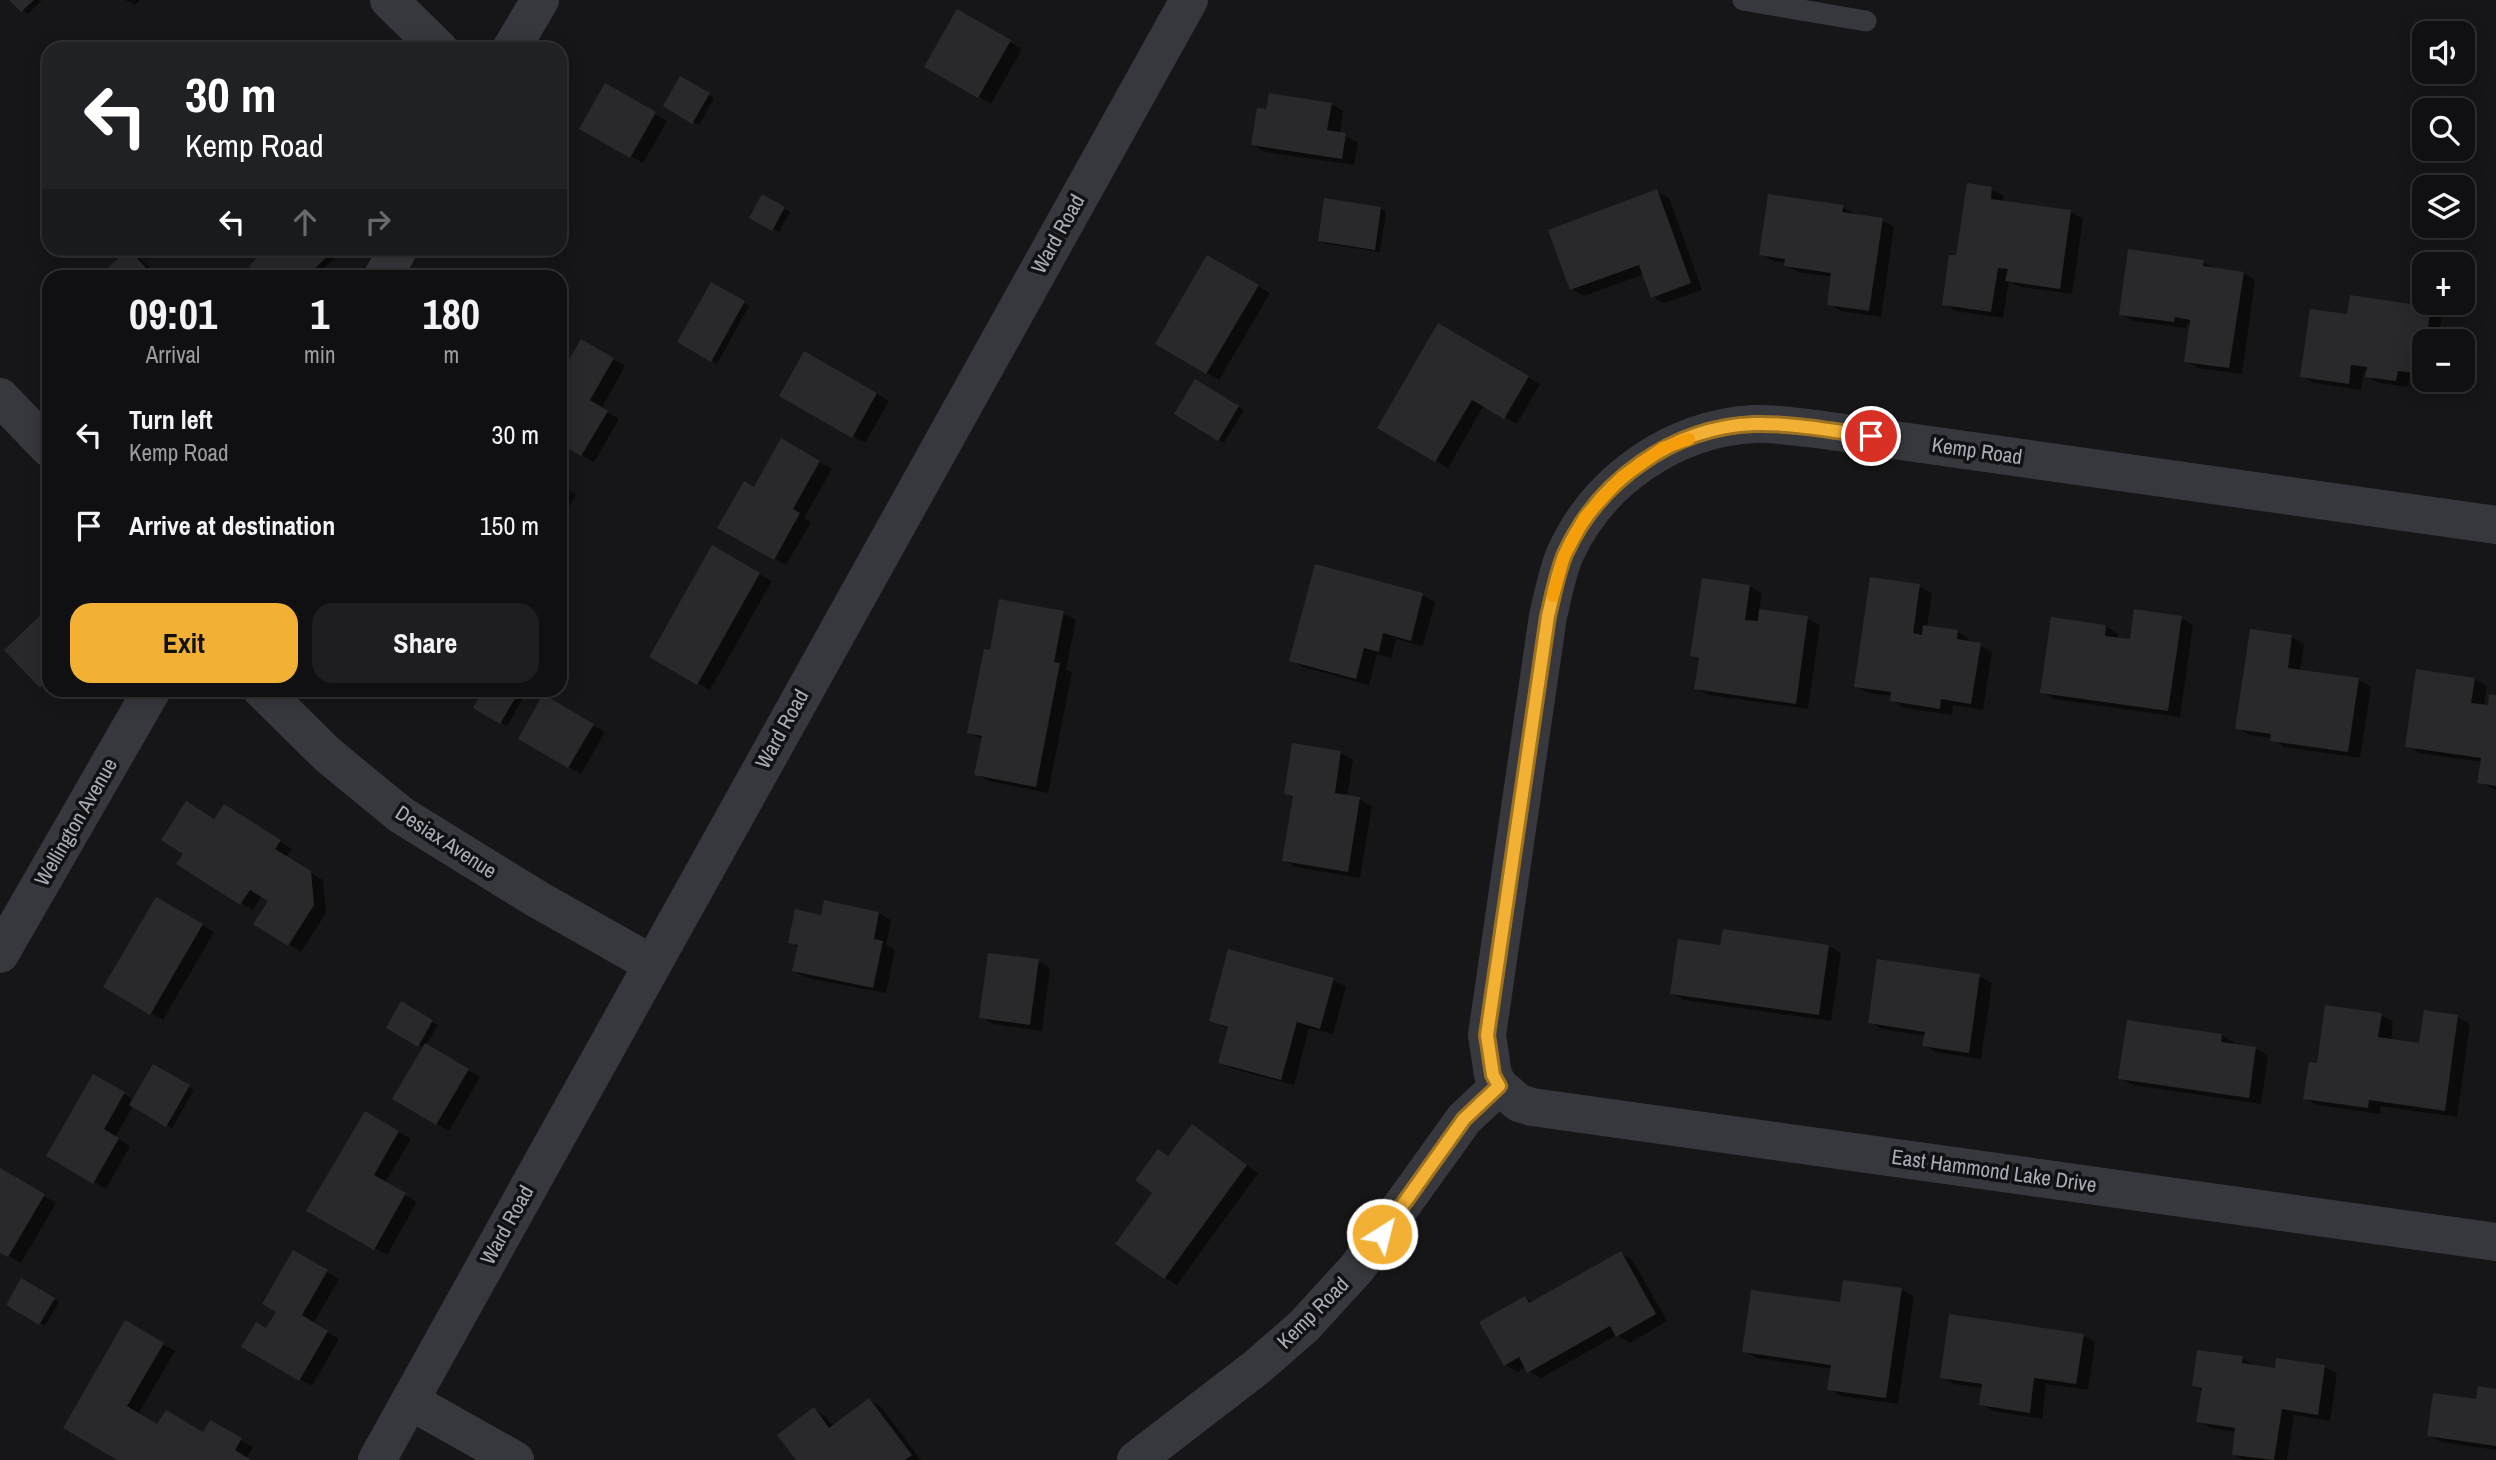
<!DOCTYPE html>
<html lang="en">
<head>
<meta charset="utf-8">
<style>
	:root { --surface:#101012; --page:#1e1e20; --text:#f1f3f6; --muted:#9c9d9f; --line:#303032; --accent:#f2b134 }
	body { margin:0; font-family:"Archivo Narrow",sans-serif; background:var(--page); color:var(--text); height:100vh; display:flex; flex-direction:column; font-size:26px; white-space:nowrap }
	* { box-sizing:border-box; margin:0 }
	p { font-size:23px; color:var(--muted) }
	.icon { flex:none; width:38px; height:38px; fill:none; stroke:currentColor; stroke-width:2; stroke-linecap:round; stroke-linejoin:round }
	.map { position:relative; flex:1; overflow:hidden }
	.side { position:absolute; left:42px; top:270px; width:525px; height:427px; display:flex; flex-direction:column; background:var(--surface); border-radius:21px; box-shadow:0 4px 18px #0003,0 0 0 2px var(--line) }
	.side>* { flex:none }
	.banner { position:absolute; left:42px; top:42px; width:525px; height:214px; border-radius:21px; box-shadow:0 4px 18px #0003,0 0 0 2px var(--line); background:#202124; color:#fff; overflow:hidden }
	.buttons { position:absolute; left:2412px; top:21px; display:grid; gap:14px }
	.buttons a { display:grid; place-items:center; width:63px; height:63px; border-radius:14px; background:var(--surface); box-shadow:0 4px 18px #0003,0 0 0 2px var(--line); font-size:35px }
	.pin { position:absolute; display:grid; place-items:center; width:60px; height:60px; color:#fff; margin:-30px; border:4px solid #fff; border-radius:50%; box-shadow:0 2px 7px #0007 }
	.me { position:absolute; width:77px; margin:-38px; rotate:36deg; stroke-linejoin:round; filter:drop-shadow(0 0 5px #0008) }
	.turn { display:flex; align-items:center; gap:24px; height:147px; padding:0 28px; font-size:32px }
	.turn .icon { width:91px; height:91px; stroke-width:2.5 }
	.turn b { display:block; font-size:49px; line-height:60px }
	.lanes { display:flex; align-items:center; height:66px; padding:0 28px; background:#0003; justify-content:center; gap:35px; direction:ltr }
	.lanes .off { opacity:.35 }
	.eta { display:flex; justify-content:space-evenly; align-items:center; height:119px; text-align:center }
	.eta b { font-size:42px; font-weight:700; line-height:49px }
	.button { display:flex; gap:14px; margin-top:auto; padding:14px 28px }
	.button a { flex:1; height:80px; border-radius:21px; background:var(--accent); color:#111; font-size:28px; font-weight:700; line-height:80px; text-align:center }
	.button a+a { background:var(--page); color:var(--text) }
	ul { padding:0; list-style:none }
	li { display:flex; align-items:center; gap:21px; height:91px; padding:0 28px }
	li div { flex:1 }
	li b { display:block; font-size:26px }
	li em { font-style:normal }
	.map>svg:first-child { display:block }
	.shadow { fill:#0007 }
	.building { fill:#29292c }
	.lines { fill:none; stroke-linecap:round; stroke-linejoin:round }
	.lane { stroke:#37383d; stroke-width:21 }
	.street { stroke:#37383d; stroke-width:38 }
	.route-casing { stroke:#9d7322; stroke-width:18 }
	.route { stroke:#f2b134; stroke-width:12 }
	.slow { stroke:#f59e0b; stroke-width:12 }
	.labels { text-anchor:middle; stroke-width:7; stroke-linejoin:round; paint-order:stroke }
	.street-label { font-size:21px; fill:#a8adb8; stroke:#111113 }
</style>
</head>
<body>
<div class="map">
<svg width="2496" height="1460" viewBox="0 0 2496 1460">
	<rect width="100%" height="100%" fill="#161618"/>
	<!-- shadow -->
	<g class="shadow">
		<path d="M12,0H42L28,14Z"/>
		<path d="M125,0H140L135,5Z"/>
		<path d="M957,11L1022,49L991,104L926,66Z"/>
		<path d="M680,78L714,98L699,125L665,106Z"/>
		<path d="M606,85L667,121L643,163L581,128Z"/>
		<path d="M1331,104L1343,111L1340,134L1358,142L1354,165L1265,152L1253,145Z"/>
		<path d="M1991,189L2004,196L2003,203L2071,212L2083,219L2072,294L2020,287L2009,281L2003,318L1956,311L1944,304L1958,257Z"/>
		<path d="M1657,191L1669,198L1702,290L1664,303L1652,296L1644,274L1584,296L1571,289Z"/>
		<path d="M763,197L790,212L779,232L752,217Z"/>
		<path d="M1843,207L1855,214V216L1882,220L1894,227L1881,317L1841,311L1829,304L1832,277L1798,272L1786,265V263L1773,261L1761,254Z"/>
		<path d="M1380,208L1386,212L1380,252L1326,244L1320,241Z"/>
		<path d="M270,248H338L341,252L315,276H261L252,266Z"/>
		<path d="M128,251L140,258L158,276H102Z"/>
		<path d="M1208,257L1270,293L1219,380L1157,344Z"/>
		<path d="M2203,262L2215,269L2243,273L2255,280L2242,374L2198,368L2186,361L2191,324L2187,323L2186,328L2133,321L2121,314Z"/>
		<path d="M712,284L749,306L717,364L679,342Z"/>
		<path d="M2430,308L2442,315L2438,341H2424V379L2410,377L2408,387L2379,383L2367,376L2368,371H2364L2361,390L2314,383L2302,376L2349,316Z"/>
		<path d="M1439,325L1540,384L1517,424L1484,405L1448,468L1379,427Z"/>
		<path d="M581,341L625,366L601,409L619,419L594,462L560,442V379Z"/>
		<path d="M804,353L889,401L865,443L781,395Z"/>
		<path d="M1195,382L1244,410L1224,443L1176,414Z"/>
		<path d="M782,441L832,469L804,518L811,522L786,565L720,527L754,489Z"/>
		<path d="M560,485L576,494L563,518L560,516Z"/>
		<path d="M713,548L772,581L710,690L651,656Z"/>
		<path d="M1749,586L1762,593L1759,611L1807,618L1820,625L1808,709L1708,695L1696,688L1700,660L1692,655Z"/>
		<path d="M1919,586L1932,593L1927,627L1957,631L1969,639V643L1980,645L1992,652L1983,710L1953,705L1952,715L1904,708L1892,700V696L1868,693L1856,686Z"/>
		<path d="M1422,595L1435,602L1423,646L1396,639L1391,658L1377,654L1369,685L1303,667L1291,660Z"/>
		<path d="M49,609V690H57L53,693L41,686Z"/>
		<path d="M1063,613L1076,620L1066,669L1072,672L1048,793L989,781L976,774L983,740L969,732L991,652Z"/>
		<path d="M2181,618L2193,625L2180,717L2054,699L2042,692L2053,619L2106,626L2118,634V639L2131,641Z"/>
		<path d="M2292,637L2304,644L2300,671L2358,680L2371,687L2360,758L2284,747L2272,738L2250,735L2237,728Z"/>
		<path d="M2474,679L2487,686L2484,706L2489,707L2496,697V790L2479,782L2482,762L2419,753L2407,746Z"/>
		<path d="M485,690L527,691L507,726L475,708Z"/>
		<path d="M543,696L605,732L581,774L520,738Z"/>
		<path d="M1294,745L1341,753L1353,760L1347,797L1359,799L1372,806L1360,878L1296,867L1284,860L1294,798L1286,793Z"/>
		<path d="M236,813L292,849L286,857L323,880L326,913L301,952L256,924L271,901L262,896L253,910L241,903L215,820Z"/>
		<path d="M157,899L214,932L163,1020L106,987Z"/>
		<path d="M879,913L891,920L886,945L895,950L886,993L807,978L794,971L799,947L790,942L822,917Z"/>
		<path d="M1721,946H1829L1841,953L1831,1021L1684,1000L1672,993Z"/>
		<path d="M1038,961L1050,968L1042,1031L993,1024L981,1017Z"/>
		<path d="M1979,976L1992,983L1981,1059L1936,1052L1924,1045L1926,1036L1882,1029L1870,1022Z"/>
		<path d="M1333,980L1346,987L1333,1034L1309,1028L1294,1085L1233,1069L1220,1062L1229,1029L1211,1020Z"/>
		<path d="M402,1004L438,1025L426,1045L480,1077L449,1131L394,1099L424,1048L388,1027Z"/>
		<path d="M2425,1012L2458,1017L2470,1024L2457,1117L2381,1106L2380,1114L2317,1105L2305,1098L2319,1065L2381,1015L2393,1022L2391,1041L2421,1045Z"/>
		<path d="M2221,1035L2234,1042L2233,1046L2256,1049L2268,1056L2261,1104L2133,1085L2120,1078Z"/>
		<path d="M154,1066L194,1090L172,1128L133,1106L115,1137L130,1146L106,1189L48,1155L94,1077L134,1100Z"/>
		<path d="M365,1113L411,1139L385,1183L417,1202L387,1255L309,1210Z"/>
		<path d="M1204,1134L1258,1173L1177,1285L1165,1278L1155,1193L1170,1157Z"/>
		<path d="M0,1170L56,1203L21,1263L0,1251Z"/>
		<path d="M294,1252L339,1279L313,1324L339,1339L312,1386L244,1346L267,1330L278,1312Z"/>
		<path d="M1621,1253L1633,1261L1667,1321L1630,1343L1617,1335L1541,1378L1529,1371L1526,1367L1517,1372L1505,1365L1525,1298L1533,1302Z"/>
		<path d="M22,1281L59,1302L45,1326L8,1305Z"/>
		<path d="M1902,1290L1914,1297L1898,1404L1841,1396L1829,1389L1832,1369L1756,1358L1744,1351L1841,1304Z"/>
		<path d="M126,1323L175,1351L138,1414L158,1426L204,1434L211,1423L253,1447L246,1459L248,1460H121Z"/>
		<path d="M2083,1335L2095,1342L2088,1390L2046,1384L2042,1419L1993,1411L1981,1404L1983,1388L1954,1384L1942,1377Z"/>
		<path d="M2242,1358L2254,1365V1367L2276,1370L2325,1367L2337,1374L2330,1421L2294,1415L2287,1460H2244L2233,1454L2236,1432L2211,1428L2198,1421L2203,1391L2194,1385Z"/>
		<path d="M2496,1391V1450L2441,1442L2428,1435L2478,1401Z"/>
		<path d="M869,1400L881,1407L921,1460H798L814,1409L826,1417L834,1427Z"/>
	</g>
	<!-- building -->
	<g class="building">
		<path d="M9,0H34L21,12Z"/>
		<path d="M957,9L1011,40L978,98L924,67Z"/>
		<path d="M680,76L710,93L692,124L663,106Z"/>
		<path d="M605,83L656,112L630,158L579,129Z"/>
		<path d="M1269,93L1332,103L1327,130L1346,133L1342,159L1251,145L1257,108L1266,109Z"/>
		<path d="M1967,183L1992,187L1991,199L2071,210L2060,289L2005,281L2008,269L1998,268L1991,312L1942,305L1949,255H1956Z"/>
		<path d="M1657,189L1691,283L1651,298L1639,265L1570,290L1548,230Z"/>
		<path d="M762,194L785,207L772,231L749,218Z"/>
		<path d="M1768,194L1844,205L1842,212L1883,218L1869,311L1827,305L1831,273L1784,266L1785,259L1759,255Z"/>
		<path d="M1324,198L1381,207L1375,250L1318,241Z"/>
		<path d="M267,248H336L307,276H259L249,266Z"/>
		<path d="M128,249L154,276H99Z"/>
		<path d="M2128,249L2204,260L2203,266L2244,272L2229,368L2184,362L2190,320L2175,317L2174,322L2119,315Z"/>
		<path d="M1207,255L1259,285L1206,374L1155,344Z"/>
		<path d="M711,282L745,301L711,362L677,342Z"/>
		<path d="M2350,295L2431,307L2426,341H2424L2421,374L2398,371L2396,381L2365,377L2367,367L2351,365L2349,384L2300,377L2310,309L2347,314Z"/>
		<path d="M1438,323L1529,376L1504,419L1472,400L1435,462L1377,428Z"/>
		<path d="M581,339L614,358L590,400L608,411L581,456L560,444V375Z"/>
		<path d="M804,351L877,393L852,438L779,396Z"/>
		<path d="M1195,379L1239,406L1218,441L1174,414Z"/>
		<path d="M781,438L820,461L793,509L800,513L774,560L717,528L744,481L754,487Z"/>
		<path d="M712,545L760,573L697,685L649,657Z"/>
		<path d="M1315,564L1423,593L1411,641L1383,633L1379,652L1364,648L1356,679L1289,661Z"/>
		<path d="M1870,577L1920,584L1913,633L1922,635L1923,625L1958,630L1957,639L1981,643L1971,704L1941,699L1940,709L1890,701L1891,692L1854,687Z"/>
		<path d="M1702,578L1750,585L1745,620L1758,621L1759,609L1808,616L1796,704L1694,689L1699,658L1690,656Z"/>
		<path d="M999,599L1064,611L1054,662L1060,663L1036,787L974,775L982,736L967,733L984,649L990,650Z"/>
		<path d="M49,607V679L40,688L4,650Z"/>
		<path d="M2134,609L2182,616L2168,711L2040,693L2051,617L2106,625L2105,636L2130,639Z"/>
		<path d="M2250,629L2292,635L2288,668L2359,678L2348,752L2270,741L2271,734L2235,729Z"/>
		<path d="M2416,669L2475,678L2471,703L2488,705L2489,694L2496,695V786L2477,783L2481,758L2405,747Z"/>
		<path d="M483,690H520L500,724L473,708Z"/>
		<path d="M543,694L594,724L568,768L518,739Z"/>
		<path d="M1292,743L1341,751L1335,793L1360,797L1348,872L1282,861L1293,796L1284,794Z"/>
		<path d="M186,801L214,819L224,804L281,840L275,849L311,871L314,905L288,946L253,924L268,901L250,890L240,905L176,864L183,854L161,840Z"/>
		<path d="M156,897L203,924L150,1015L103,987Z"/>
		<path d="M824,900L879,912L874,939L883,941L873,988L792,971L798,945L788,943L795,909L821,915Z"/>
		<path d="M1723,929L1829,945L1819,1015L1670,994L1678,939L1720,945Z"/>
		<path d="M1228,949L1334,978L1320,1029L1297,1022L1281,1080L1218,1063L1228,1027L1209,1021Z"/>
		<path d="M988,953L1039,959L1030,1025L979,1018Z"/>
		<path d="M1877,959L1980,974L1969,1053L1922,1046L1925,1032L1868,1023Z"/>
		<path d="M401,1001L433,1020L418,1047L386,1028Z"/>
		<path d="M2325,1005L2382,1013L2378,1037L2419,1043L2424,1010L2458,1015L2445,1111L2369,1100L2368,1108L2303,1099L2309,1062L2317,1063Z"/>
		<path d="M2127,1020L2222,1034L2221,1042L2256,1047L2249,1098L2118,1079Z"/>
		<path d="M425,1043L469,1069L436,1125L392,1099Z"/>
		<path d="M153,1064L190,1085L166,1127L129,1105Z"/>
		<path d="M93,1074L125,1092L104,1129L119,1138L93,1184L46,1156Z"/>
		<path d="M365,1111L399,1131L374,1175L406,1193L374,1250L306,1211Z"/>
		<path d="M1192,1124L1247,1165L1164,1279L1115,1244L1152,1193L1135,1180L1158,1149L1168,1156Z"/>
		<path d="M0,1168L45,1194L8,1257L0,1253Z"/>
		<path d="M293,1250L328,1270L302,1315L328,1331L299,1381L241,1347L256,1322L266,1328L276,1312L262,1304Z"/>
		<path d="M1621,1251L1656,1314L1616,1337L1610,1326L1527,1373L1519,1357L1504,1366L1479,1322L1525,1296L1529,1303Z"/>
		<path d="M21,1278L55,1298L39,1325L6,1305Z"/>
		<path d="M1843,1280L1902,1288L1886,1398L1827,1390L1831,1365L1742,1352L1751,1290L1840,1302Z"/>
		<path d="M1949,1314L2084,1334L2076,1384L2034,1378L2030,1413L1979,1405L1982,1384L1940,1378Z"/>
		<path d="M125,1320L164,1343L127,1406L157,1424L166,1410L203,1432L210,1420L242,1438L235,1450L251,1460H117L63,1428Z"/>
		<path d="M2197,1350L2243,1356L2242,1363L2275,1368L2276,1358L2325,1365L2318,1415L2282,1409L2274,1460L2232,1455L2235,1428L2196,1422L2202,1388L2192,1386Z"/>
		<path d="M2478,1386L2496,1389V1446L2427,1436L2433,1393L2476,1399Z"/>
		<path d="M869,1398L912,1455L905,1460H796L777,1435L814,1407L829,1428Z"/>
	</g>
	<g class="lines">
		<!-- lane -->
		<path class="lane" d="M1743,0L1866,21"/>
		<!-- street -->
		<g class="street">
			<path d="M389,0L439,49"/>
			<path d="M511,49L540,0"/>
			<path d="M383,276L399,248"/>
			<path d="M0,397L49,448"/>
			<path d="M262,690L328,755L401,815L537,899L652,964"/>
			<path d="M0,954L152,690"/>
			<path d="M1499,1086L1519,1103L1532,1107L2496,1242"/>
			<path d="M410,1401L515,1460"/>
			<path d="M377,1460L1189,0"/>
			<path d="M1136,1460L1257,1367L1304,1326L1357,1268L1464,1119L1499,1086L1493,1075L1487,1035L1548,616C1553,596 1557,573 1565,554C1598,481 1672,429 1753,424C1773,423 1796,427 1816,429L2496,525"/>
		</g>
	</g>
	<g class="lines">
		<defs>
			<path id="route" d="M1382,1234L1464,1119L1499,1086L1493,1075L1487,1035L1548,616C1553,596 1557,573 1565,554C1598,481 1673,427 1754,424C1792,423 1833,431 1871,436"/>
		</defs>
		<!-- route casing -->
		<use href="#route" class="route-casing"/>
		<!-- route -->
		<use href="#route" class="route"/>
		<!-- slow -->
		<path class="slow" d="M1553,596L1564,556L1585,517L1621,478L1663,448L1689,439"/>
	</g>
	<g class="labels">
		<!-- street labels -->
		<g class="street-label">
			<text transform="translate(1058 234) rotate(-61)" y="7">Ward Road</text>
			<text transform="translate(1977 451) rotate(8)" y="7">Kemp Road</text>
			<text transform="translate(782 729) rotate(-61)" y="7">Ward Road</text>
			<text transform="translate(76 822) rotate(-60)" y="7">Wellington Avenue</text>
			<text transform="translate(446 842) rotate(33)" y="7">Desiax Avenue</text>
			<text transform="translate(1994 1171) rotate(8)" y="7">East Hammond Lake Drive</text>
			<text transform="translate(507 1225) rotate(-61)" y="7">Ward Road</text>
			<text transform="translate(1313 1313) rotate(-45)" y="7">Kemp Road</text>
		</g>
	</g>
</svg>
<div class="buttons">
<a><svg class="icon" aria-label="sound" viewBox="0 0 24 24"><path d="M4 9h4l5-4v14l-5-4H4zM17 9q2 3 0 6"/></svg></a>
<a><svg class="icon" aria-label="search" viewBox="0 0 24 24"><circle cx="10" cy="10" r="6"/><path d="M15 15l6 6"/></svg></a>
<a><svg class="icon" aria-label="layers" viewBox="0 0 24 24"><path d="M12 4l9 5-9 5-9-5zM3 14l9 5 9-5"/></svg></a>
<a>+</a>
<a>−</a>
</div>
<div class="pin" style="left:1871px;top:436px;background:#d93025"><svg class="icon" aria-label="arrive" viewBox="0 0 24 24"><path d="M6 21V4h12l-3 4 3 4H6"/></svg></div>
<svg class="me" style="left:1382px;top:1234px" viewBox="-20 -20 40 40"><circle r="17" fill="#f2b134" stroke="#fff" stroke-width="3"/><path d="M0-11L8 9 0 5-8 9z" fill="#fff"/></svg>
<div class="banner">
<div class="turn"><svg class="icon" aria-label="left" viewBox="0 0 24 24"><path d="M17 20v-9H6M10 6l-5 5 5 5"/></svg><div><b>30 m</b>Kemp Road</div></div>
<div class="lanes"><svg class="icon" aria-label="left" viewBox="0 0 24 24"><path d="M17 20v-9H6M10 6l-5 5 5 5"/></svg><svg class="icon off" aria-label="ahead" viewBox="0 0 24 24"><path d="M12 20V5M6 11l6-6 6 6"/></svg><svg class="icon off" aria-label="right" viewBox="0 0 24 24"><path d="M7 20v-9h11M14 6l5 5-5 5"/></svg></div>
</div>
<section class="side">
<div class="eta">
<div><b>09:01</b><p>Arrival</p></div>
<div><b>1</b><p>min</p></div>
<div><b>180</b><p>m</p></div>
</div>
<ul>
<li><svg class="icon" aria-label="left" viewBox="0 0 24 24"><path d="M17 20v-9H6M10 6l-5 5 5 5"/></svg><div><b>Turn left</b><p>Kemp Road</p></div><em>30 m</em></li>
<li><svg class="icon" aria-label="arrive" viewBox="0 0 24 24"><path d="M6 21V4h12l-3 4 3 4H6"/></svg><div><b>Arrive at destination</b></div><em>150 m</em></li>
</ul>
<div class="button"><a>Exit</a><a>Share</a></div>
</section>
</div>
</body>
</html>
